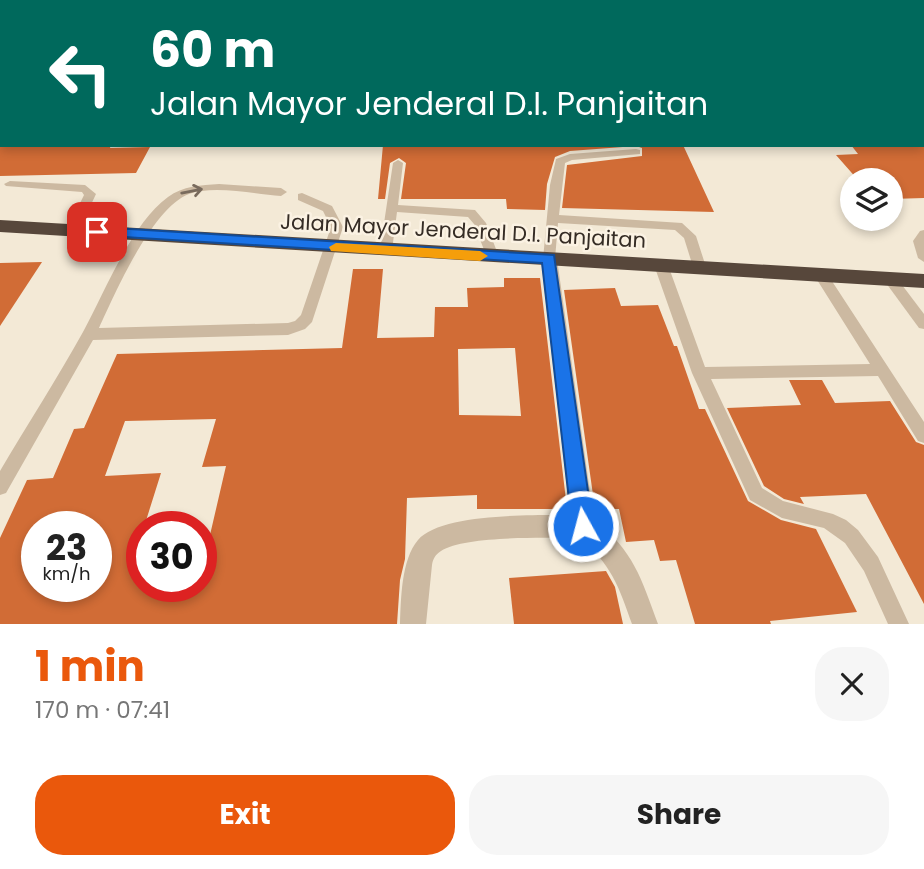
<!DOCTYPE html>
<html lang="en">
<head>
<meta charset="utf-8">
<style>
	:root { --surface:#fff; --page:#f6f6f6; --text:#222; --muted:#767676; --accent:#ea580c }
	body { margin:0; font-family:Poppins,sans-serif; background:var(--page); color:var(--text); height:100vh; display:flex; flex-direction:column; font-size:26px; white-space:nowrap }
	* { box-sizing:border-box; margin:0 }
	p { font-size:23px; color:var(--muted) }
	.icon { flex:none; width:38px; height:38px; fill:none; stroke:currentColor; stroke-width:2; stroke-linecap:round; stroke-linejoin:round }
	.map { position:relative; height:624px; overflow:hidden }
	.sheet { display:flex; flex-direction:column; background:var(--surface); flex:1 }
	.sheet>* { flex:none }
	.top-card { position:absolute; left:0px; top:0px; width:924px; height:147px; box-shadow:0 4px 10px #0003; background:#00695c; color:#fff; overflow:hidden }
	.controls { position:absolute; left:840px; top:168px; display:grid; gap:14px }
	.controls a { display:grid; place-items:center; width:63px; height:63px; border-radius:50%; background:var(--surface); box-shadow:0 4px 10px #0003; font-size:35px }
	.speed { position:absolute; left:21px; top:511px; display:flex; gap:14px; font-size:35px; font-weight:700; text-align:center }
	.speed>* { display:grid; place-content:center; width:91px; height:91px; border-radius:50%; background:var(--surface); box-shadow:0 4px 10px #0003; line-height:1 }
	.speed small { font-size:18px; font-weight:400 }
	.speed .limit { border:10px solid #d22; background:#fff; color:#111 }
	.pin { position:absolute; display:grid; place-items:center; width:60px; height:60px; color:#fff; margin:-30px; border-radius:14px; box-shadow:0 4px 10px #0006 }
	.me { position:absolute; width:77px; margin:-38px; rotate:353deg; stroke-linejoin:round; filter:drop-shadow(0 0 5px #0008) }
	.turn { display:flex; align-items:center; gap:24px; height:147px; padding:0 35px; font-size:32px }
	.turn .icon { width:91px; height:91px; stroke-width:2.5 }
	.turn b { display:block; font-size:49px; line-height:60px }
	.round { display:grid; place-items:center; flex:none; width:74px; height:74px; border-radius:28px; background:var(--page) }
	.overview { display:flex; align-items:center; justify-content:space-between; height:119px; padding:0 35px }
	h1 { font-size:42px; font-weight:700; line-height:52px; color:var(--accent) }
	.action { display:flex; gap:14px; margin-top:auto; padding:14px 35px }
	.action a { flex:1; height:80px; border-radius:28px; background:var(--accent); color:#fff; font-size:28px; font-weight:700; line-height:80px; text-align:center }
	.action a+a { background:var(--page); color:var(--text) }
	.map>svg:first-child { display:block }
	.building { fill:#d16c36; fill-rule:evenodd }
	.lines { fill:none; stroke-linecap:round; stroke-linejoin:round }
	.lane { fill:#ccb9a1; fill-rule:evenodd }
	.street { fill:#ccb9a1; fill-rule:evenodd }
	.secondary { fill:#9f8873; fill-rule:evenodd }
	.highway { fill:#57473b; fill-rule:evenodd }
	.oneway { stroke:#796b5d }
	.route { fill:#1a73e8; stroke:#114b97; stroke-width:2 }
	.slow { fill:#f59e0b }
	.labels { text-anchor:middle; stroke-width:5; stroke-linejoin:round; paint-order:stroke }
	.street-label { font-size:21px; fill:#352c25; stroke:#fbf2e3 }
</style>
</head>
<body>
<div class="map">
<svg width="924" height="624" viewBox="0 0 924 624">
	<rect width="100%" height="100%" fill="#f3e9d6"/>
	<!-- building -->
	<g class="building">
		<path d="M0,145H111L110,148L150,147L136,173L0,176Z"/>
		<path d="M383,145H683L714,212L562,208L567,165L642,156V148L636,146L570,151L555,157L547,184L545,210L507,209L506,199H401L406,163L399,158L390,163L385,199H378Z"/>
		<path d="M851,145H924V198L891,199V180H858L836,155L858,154Z"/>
		<path d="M42,262L23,291L0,326V263Z"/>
		<path d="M353,269H383L377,338L434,337L435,307H468L467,288L504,287V278H540L567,509H477V495L407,498L405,559L400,580L397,624H0V538L27,480L53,478L74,429L84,428L117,354L342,348ZM515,348L521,416L459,415L458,349ZM216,419L202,467L226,466L210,535L201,536V586H142V527H144L161,473L105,476L125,421ZM37,527H96V586H37Z"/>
		<path d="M615,288L621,306L658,305L674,346H677L699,409H705L748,501L781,520L816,529L857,612L770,621L771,624H695L676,560L660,561L654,540L626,542L619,509H595L564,290Z"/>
		<path d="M789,380H822L835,403L890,401L916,442L924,445V604L866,494L800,497L804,504L784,499L764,486L727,408L801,405Z"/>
		<path d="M606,571L615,587L623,624H514L509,578Z"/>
	</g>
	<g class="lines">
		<!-- lane -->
		<g class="lane">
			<path d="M636,149L640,150V154L572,160L565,163L559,215L682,223L696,236L706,267L704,270H694L684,238L675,230L558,223L555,259L549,263L544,262L543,259L550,185L556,159L570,154Z"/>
			<path d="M398,160L403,163L398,205L475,210L486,223L499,257L498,260H488L474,224L468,217L397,212L392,250L386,254L382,253L380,250L393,163Z"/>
			<path d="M10,181L85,185L96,194L79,230L73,234L67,230L84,195L82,192L6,186L4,184Z"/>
			<path d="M219,184L281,188L287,192L281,196C255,194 213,185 189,194C152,208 115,293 99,328L288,323L295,321L301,315L331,227L323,211L298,200V194L302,193L332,206L343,227L312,322L305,329L288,335L93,340L6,493L0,495V471C27,425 57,379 83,332C105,292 131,224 168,197C183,186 201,185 219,184Z"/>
			<path d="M924,230V262L918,258L913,241L920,231Z"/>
			<path d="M661,260L668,265L705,367L870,364L814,275L821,270L826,272L924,422V443L918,441L878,376L711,379L762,488L783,501L833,514L846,520L858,530L878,557L909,624H888L864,571L845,543L824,528L782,518L750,500L692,373L654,265Z"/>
			<path d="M891,275L896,277L924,314V329L919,328L886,283L884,280L886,277Z"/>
		</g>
		<!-- street -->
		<g class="street">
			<path d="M2,17V24H0V18Z"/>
			<rect x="922" y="36" width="2" height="6"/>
			<rect x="0" y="69" width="2" height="6"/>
			<rect x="922" y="82" width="2" height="6"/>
			<rect x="0" y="122" width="2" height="8"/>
			<path d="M549,253L557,259L594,520C634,551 641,578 658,624H632C619,587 611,563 579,538C548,538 465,535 441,551C435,555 433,559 432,565L426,624H400C401,600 401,560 418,540C440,513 536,515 570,515L541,259Z"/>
		</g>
		<!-- secondary -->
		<g class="secondary">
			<path d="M223,0H351L222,2Z"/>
			<path d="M895,0H906L907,2H897Z"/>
			<rect x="0" y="4" width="2" height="6"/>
			<path d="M922,13L924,14V20L922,19Z"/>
		</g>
		<!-- highway -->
		<path class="highway" d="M0,220L924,274V288L0,232Z"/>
	</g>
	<!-- one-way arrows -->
	<defs><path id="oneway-shaft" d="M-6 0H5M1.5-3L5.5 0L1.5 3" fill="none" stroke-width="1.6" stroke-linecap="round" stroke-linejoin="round" transform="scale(1.75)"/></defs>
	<use class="oneway" href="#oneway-shaft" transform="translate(192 191) rotate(-11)"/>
	<!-- route -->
	<path class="route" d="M97,227L554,255L593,526L590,533L583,537L575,533L572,526L542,263L92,235L90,232Z"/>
	<!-- slow -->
	<path class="slow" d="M336,243L480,251L488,256L480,261L331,251L329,247Z"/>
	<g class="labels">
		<!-- street labels -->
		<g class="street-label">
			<text transform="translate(463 231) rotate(3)" y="7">Jalan Mayor Jenderal D.I. Panjaitan</text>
		</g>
	</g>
</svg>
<div class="controls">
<a><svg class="icon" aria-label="layers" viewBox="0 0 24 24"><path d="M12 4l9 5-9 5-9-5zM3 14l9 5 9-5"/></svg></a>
</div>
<div class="speed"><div>23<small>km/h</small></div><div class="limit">30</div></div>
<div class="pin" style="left:97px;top:232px;background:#d93025"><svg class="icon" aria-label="arrive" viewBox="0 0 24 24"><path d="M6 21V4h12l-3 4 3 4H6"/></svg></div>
<svg class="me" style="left:583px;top:526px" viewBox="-20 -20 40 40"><circle r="17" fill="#1a73e8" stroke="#fff" stroke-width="3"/><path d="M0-11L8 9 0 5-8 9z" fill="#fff"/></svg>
<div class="top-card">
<div class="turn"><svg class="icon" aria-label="left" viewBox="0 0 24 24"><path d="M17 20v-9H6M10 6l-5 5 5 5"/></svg><div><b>60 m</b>Jalan Mayor Jenderal D.I. Panjaitan</div></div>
</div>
</div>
<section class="sheet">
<div class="overview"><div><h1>1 min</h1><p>170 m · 07:41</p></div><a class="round"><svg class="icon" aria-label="close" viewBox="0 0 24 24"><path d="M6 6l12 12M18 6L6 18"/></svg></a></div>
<div class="action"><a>Exit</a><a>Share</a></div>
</section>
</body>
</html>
